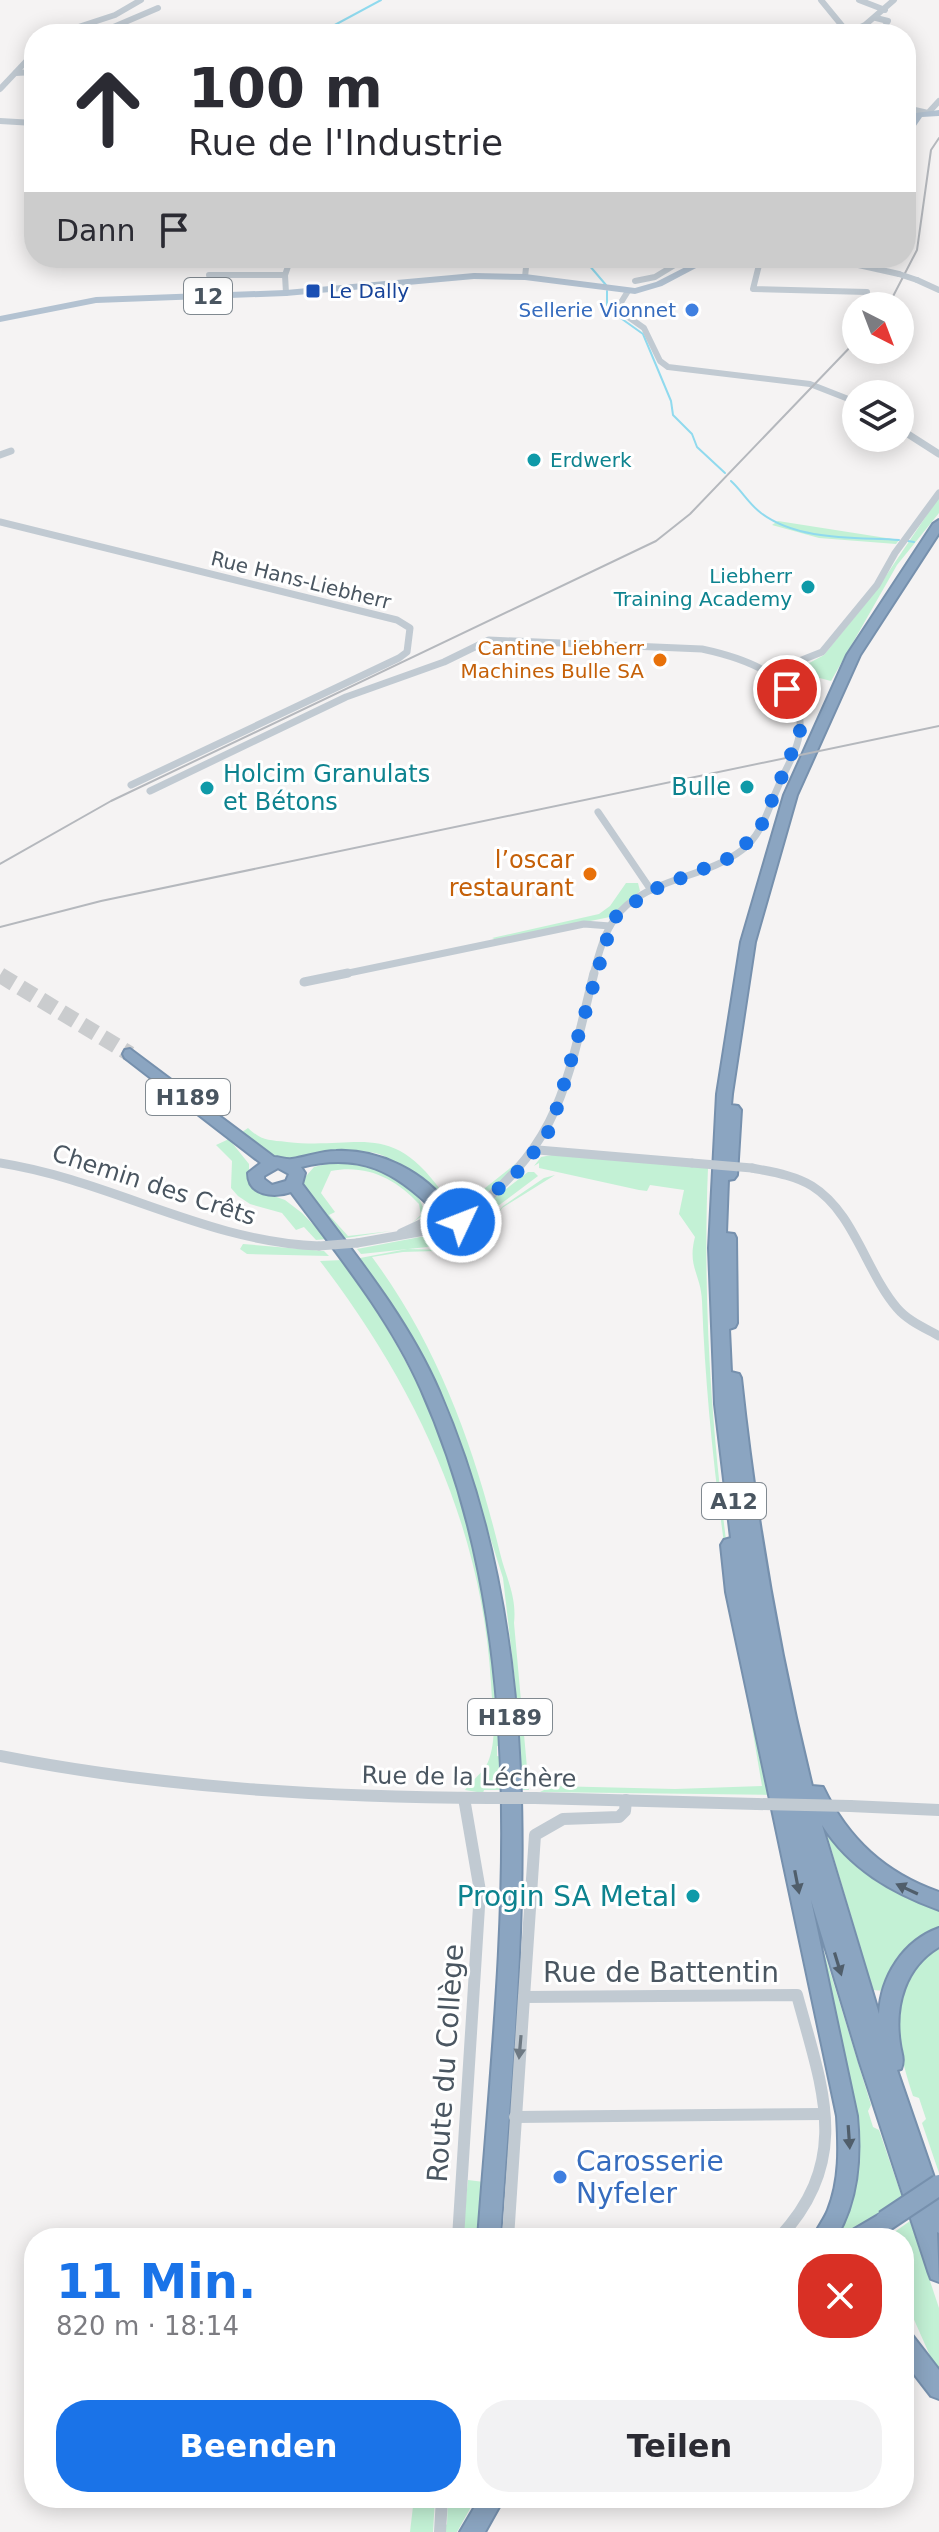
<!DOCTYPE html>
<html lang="de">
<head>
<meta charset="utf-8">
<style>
	:root { --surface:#fff; --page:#f2f2f3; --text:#2b2b33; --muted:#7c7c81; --accent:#1a73e8 }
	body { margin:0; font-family:"DejaVu Sans",sans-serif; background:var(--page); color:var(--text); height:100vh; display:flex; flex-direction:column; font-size:30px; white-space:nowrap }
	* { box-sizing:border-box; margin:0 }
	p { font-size:26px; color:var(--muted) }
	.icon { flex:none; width:44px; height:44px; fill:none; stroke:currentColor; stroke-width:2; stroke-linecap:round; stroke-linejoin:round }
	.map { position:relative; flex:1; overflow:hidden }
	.drawer { position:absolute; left:24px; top:2228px; width:890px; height:280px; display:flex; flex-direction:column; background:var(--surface); border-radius:32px; box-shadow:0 4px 20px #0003 }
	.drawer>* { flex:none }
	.banner { position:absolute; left:24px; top:24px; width:892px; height:244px; border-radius:32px; box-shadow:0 4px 20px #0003; background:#fff; color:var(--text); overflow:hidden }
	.needle { width:52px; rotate:138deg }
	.controls { position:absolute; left:842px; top:292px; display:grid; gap:16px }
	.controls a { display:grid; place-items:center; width:72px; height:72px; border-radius:50%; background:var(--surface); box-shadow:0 4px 20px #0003; font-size:40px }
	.pin { position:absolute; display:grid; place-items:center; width:68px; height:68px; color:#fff; margin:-34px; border:4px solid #fff; border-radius:50%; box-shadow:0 2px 8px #0007 }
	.me { position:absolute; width:88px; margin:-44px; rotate:47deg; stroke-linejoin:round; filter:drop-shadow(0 0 6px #0008) }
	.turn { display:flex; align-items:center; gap:28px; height:168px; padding:0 32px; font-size:36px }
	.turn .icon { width:104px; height:104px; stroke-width:2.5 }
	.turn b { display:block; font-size:56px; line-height:68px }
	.then { display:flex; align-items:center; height:76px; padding:0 32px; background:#0003; gap:16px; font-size:30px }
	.round { display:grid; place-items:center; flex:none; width:84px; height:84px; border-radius:32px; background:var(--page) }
	.headline { display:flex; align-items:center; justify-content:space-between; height:136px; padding:0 32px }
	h1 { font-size:48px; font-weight:600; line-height:60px; color:var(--accent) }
	.cta { display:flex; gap:16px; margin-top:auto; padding:16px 32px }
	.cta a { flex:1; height:92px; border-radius:32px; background:var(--accent); color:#fff; font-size:32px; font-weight:600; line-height:92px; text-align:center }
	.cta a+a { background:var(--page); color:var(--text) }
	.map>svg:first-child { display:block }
	.green { fill:#c3f1d5 }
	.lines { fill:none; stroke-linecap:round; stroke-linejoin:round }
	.stream { stroke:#90daee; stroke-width:2 }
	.highway-tunnel { stroke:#caccce; stroke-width:16; stroke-dasharray:16 8; stroke-linecap:butt }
	.highway-casing { stroke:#7690ad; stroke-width:4 }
	.street-far3 { stroke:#c1cad2; stroke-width:6 }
	.street-far2 { stroke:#c1cad2; stroke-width:7 }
	.street-far1 { stroke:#c1cad2; stroke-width:9 }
	.street { stroke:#c1cad2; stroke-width:12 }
	.primary { fill:#b3c2d1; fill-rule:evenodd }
	.highway { fill:#8ba5c1; fill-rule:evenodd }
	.rail { stroke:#b5b8bd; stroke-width:2 }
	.highway-bridge-casing { stroke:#7690ad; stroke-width:24; stroke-linecap:butt }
	.street-bridge-far2 { stroke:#c1cad2; stroke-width:6 }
	.street-bridge-far1 { stroke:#c1cad2; stroke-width:9 }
	.street-bridge { stroke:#c1cad2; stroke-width:12 }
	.highway-bridge { stroke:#8ba5c1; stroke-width:20 }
	.oneway { fill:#505e6b }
	.oneway2 { fill:#6e7983 }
	.route { stroke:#1a73e8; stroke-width:14; stroke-dasharray:0 25.2 }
	.transit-dot { fill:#1a4fb4; stroke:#fff; stroke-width:3 }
	.shop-dot { fill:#3f7fe0; stroke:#fff; stroke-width:3 }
	.culture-dot { fill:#0f9aa8; stroke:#fff; stroke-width:3 }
	.food-dot { fill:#e8710a; stroke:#fff; stroke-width:3 }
	.labels { text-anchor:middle; stroke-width:6; stroke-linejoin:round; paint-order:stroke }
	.far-transit-label { font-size:20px; fill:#164399; stroke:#fff; text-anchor:start }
	.far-shop-label { font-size:20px; fill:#366cbe; stroke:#fff; text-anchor:end }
	.far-culture-label { font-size:20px; fill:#0d838f; stroke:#fff; text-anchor:start }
	.far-street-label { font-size:20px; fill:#4a5661; stroke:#fff }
	.far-food-label { font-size:20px; fill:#c56008; stroke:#fff; text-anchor:end }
	.shield { fill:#fff; stroke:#808990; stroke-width:2 }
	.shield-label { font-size:22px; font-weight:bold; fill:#4a5661 }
	.culture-label { font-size:24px; fill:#0d838f; stroke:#fff; text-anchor:start }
	.food-label { font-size:24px; fill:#c56008; stroke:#fff; text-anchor:end }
	.street-label { font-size:24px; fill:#4a5661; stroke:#fff }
	.near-culture-label { font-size:28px; fill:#0d838f; stroke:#fff; text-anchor:end }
	.near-street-label { font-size:28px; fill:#4a5661; stroke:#fff }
	.near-shop-label { font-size:28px; fill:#366cbe; stroke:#fff; text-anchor:start }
</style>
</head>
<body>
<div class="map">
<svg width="939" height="2532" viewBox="0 0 939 2532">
	<rect width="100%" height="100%" fill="#f5f3f3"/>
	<!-- green -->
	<g class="green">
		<path d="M939,497V513L897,565L831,681L808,675L802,667L824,655L875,592Z"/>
		<path d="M778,521L899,540L896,544L819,538L772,525Z"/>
		<path d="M626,883H638L640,891L610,917L497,940L492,938L599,914L610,906Z"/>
		<path d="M248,1128C262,1141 268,1140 287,1142C359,1150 390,1119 442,1192L445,1188L457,1192L451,1198L446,1197L451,1201L475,1196L529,1153C509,1173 490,1198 460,1203C438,1208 407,1163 379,1154C342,1143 300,1169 269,1155C258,1150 248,1141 239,1134Z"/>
		<path d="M229,1139L249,1164V1181L254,1189L285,1200L302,1213L327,1239L316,1240L304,1227L296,1230L282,1213L250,1204L238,1196L231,1188L232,1161L216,1145Z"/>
		<path d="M552,1155L708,1168C702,1310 713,1453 733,1592C743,1660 760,1728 774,1795L540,1792L552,1786L675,1789L762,1786C735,1626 708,1464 702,1301C701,1274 687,1267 695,1237L679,1214L684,1190L650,1185L647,1191L639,1190L539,1168V1163L534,1166L541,1157Z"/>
		<path d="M342,1160C352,1162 365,1162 375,1165C392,1170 427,1195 423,1215L412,1223L421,1215L419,1204C396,1179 367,1164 331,1171L321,1193L335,1212L329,1215L348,1236L391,1231L340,1239L302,1190L301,1182L314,1167Z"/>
		<path d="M528,1172H534L538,1176L494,1209L465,1243L361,1254L357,1249L420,1237L458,1234L480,1209Z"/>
		<path d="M555,1175L502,1208L480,1242L466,1250L403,1252L372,1257C438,1346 474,1446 500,1553C506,1578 517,1596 514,1623L529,1790H519L515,1681L503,1578L465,1458L435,1386L355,1259L407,1249L445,1250L467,1245L503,1206L544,1178Z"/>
		<path d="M243,1244L324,1251L329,1256L247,1254L240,1249Z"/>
		<path d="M343,1260C404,1348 452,1441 477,1546C491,1606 495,1683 503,1746H497V1756L504,1757V1790H484L483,1793L465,1790C472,1780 483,1773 488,1762C498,1738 492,1708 491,1683C482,1526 415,1385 320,1261Z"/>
		<path d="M822,1818L939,1905V1933L885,1991L873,1990Z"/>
		<path d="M821,1942L871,2105L868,2111L873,2127L879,2130L904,2203L845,2238H833L848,2198L815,1943Z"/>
		<path d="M939,1944V2173L922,2123L926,2119L919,2098L913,2096C901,2059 885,2003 910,1968C916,1959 930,1951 939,1944Z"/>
		<path d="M468,2180L484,2182L480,2238H462Z"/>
		<path d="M910,2221L939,2308V2376L904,2297V2238H886Z"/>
		<path d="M414,2498H435L433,2532H410Z"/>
		<path d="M448,2498H476L457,2532H440L447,2524Z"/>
	</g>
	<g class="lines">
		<!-- stream -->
		<g class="stream">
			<path d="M318,34L381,0"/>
			<path d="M583,258L606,285"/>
			<path d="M607,291V307L611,312"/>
			<path d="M615,314L643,334L671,401L673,415L692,434L697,447L725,473"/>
			<path d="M731,481C742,491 749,504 761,513C798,541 855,537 899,540"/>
			<path d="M908,541L914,542"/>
		</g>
		<!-- highway-tunnel -->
		<path class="highway-tunnel" d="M0,975L130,1054"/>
		<defs>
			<g id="highway">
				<path d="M939,520V533L860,655L797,795L755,942L732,1094L731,1105L738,1106L741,1110L737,1175L734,1179L728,1180L726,1233L734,1234L736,1238L737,1323L735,1327L729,1329L731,1372L739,1374L741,1378C756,1519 778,1648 812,1786L823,1787C848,1839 885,1873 939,1892V1910C891,1892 850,1869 822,1825L879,2014C881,1976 903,1941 939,1928V1947C905,1967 894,2006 900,2044C901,2053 905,2059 901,2069L897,2070L939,2192V2233L937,2232L939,2282L931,2279L928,2271L860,2063L811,1900L857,2116C861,2159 858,2200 836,2238H813C817,2228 824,2220 828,2210C840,2180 839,2148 837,2116L726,1592L721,1545L724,1540L731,1538L715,1404L709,1248L717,1094L741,942L784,795L847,655L933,524Z"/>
				<path d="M130,1049L274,1157C280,1157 286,1160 292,1159C307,1157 321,1151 336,1151C379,1149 426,1172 450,1208L442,1214L436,1212C395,1171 360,1152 301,1167L305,1173L302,1184C351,1250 406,1315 439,1391C557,1664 520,1950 500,2238H478C499,1956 540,1656 421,1389C389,1317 338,1255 291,1192C274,1198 248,1196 248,1173L261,1163L125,1058L123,1054L125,1050ZM278,1168L289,1174L286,1181L272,1185L264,1179V1176Z"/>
				<path d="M885,2211L893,2214L896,2221C887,2241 867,2238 848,2238L851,2231Z"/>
				<path d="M904,2332L912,2335L939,2370V2399L931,2396L904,2361Z"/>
				<path d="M480,2498H504L485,2532H460Z"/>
			</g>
		</defs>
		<!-- highway casing -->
		<use href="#highway" class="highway-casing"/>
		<!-- street-far3 -->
		<g class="street-far3">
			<path d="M821,0L848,33"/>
			<path d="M859,0L885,10"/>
			<path d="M876,18L888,21L880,34"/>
			<path d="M57,34L115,15L141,0"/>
			<path d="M97,34L158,8"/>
			<path d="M846,34L865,25L894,0"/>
			<path d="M16,73L34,72"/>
			<path d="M0,89L34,53"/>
			<path d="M906,108L928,113L939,101"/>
			<path d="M0,121L34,123"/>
			<path d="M96,258L105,262H180L190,258"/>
			<path d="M740,258L854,264L899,274"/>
			<path d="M760,261L753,289L867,292"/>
			<path d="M209,275H285"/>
			<path d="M525,277L527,258"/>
			<path d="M917,280L939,290"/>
			<path d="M635,281L655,277L686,258"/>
			<path d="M628,291L617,309L644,328L660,361L668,367L810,384L856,402"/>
			<path d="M286,293L285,275L291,258"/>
			<path d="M900,429L903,431"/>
		</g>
		<!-- street-far2 -->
		<g class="street-far2">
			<path d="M900,429L939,454"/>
			<path d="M0,455L11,451"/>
			<path d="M0,522L397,620L410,628L407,652L399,658L131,785"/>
			<path d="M769,673L822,652L877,585L895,553L939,493"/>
			<path d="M150,791L346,697L444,662L489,640L702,649C744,658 804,677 800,730C798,751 785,769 778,787C768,809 762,835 742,850C708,876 661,877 627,905C606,923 600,949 593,975"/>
			<path d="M598,812L651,890"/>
			<path d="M339,975L584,924L610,926"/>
		</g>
		<!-- street-far1 -->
		<g class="street-far1">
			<path d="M304,982L348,973"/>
			<path d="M538,1150L692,1163"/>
			<path d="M0,1163C110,1180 207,1242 319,1246"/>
			<path d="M752,1168C772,1172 794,1175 812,1186C854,1212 866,1272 897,1308C908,1321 925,1328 939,1336"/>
			<path d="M437,1209L454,1210L462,1219L456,1229L442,1231L431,1225L430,1216Z"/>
			<path d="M454,1210L483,1198"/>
			<path d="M462,1219C561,1145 566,1086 594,973"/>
			<path d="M401,1233L429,1220"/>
			<path d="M357,1243L436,1229"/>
		</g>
		<!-- street -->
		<g class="street">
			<path d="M0,1756C162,1788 325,1797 490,1798"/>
			<path d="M535,1798L757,1804"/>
			<path d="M850,1806L939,1810"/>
			<path d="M524,1997L535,1835L563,1819L619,1817L625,1811L626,1800"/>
			<path d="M515,2117L823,2114"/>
			<path d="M458,2238L480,1891L464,1798"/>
			<path d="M508,2238L524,1997L797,1995C822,2088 853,2159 779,2238"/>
			<path d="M440,2532L442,2498"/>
		</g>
		<!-- primary -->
		<g class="primary">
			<path d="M939,110V116L922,117L909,136L906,137V128L916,113Z"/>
			<path d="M703,258H715L662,286L635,294L525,280L474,279L286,296L96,303L0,322V316L96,297L286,290L474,273L525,274L635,288L656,282Z"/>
		</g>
		<!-- highway -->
		<use href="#highway" class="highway"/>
		<!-- rail -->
		<g class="rail">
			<path d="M888,306L917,250L931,150L939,138"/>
			<path d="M0,864L111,801L656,541L690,514L856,341"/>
			<path d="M0,927L101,901L939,726"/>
		</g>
		<defs>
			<path id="highway-bridge" d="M885,2221L939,2185"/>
		</defs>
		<!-- highway-bridge casing -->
		<use href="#highway-bridge" class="highway-bridge-casing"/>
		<!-- street-bridge-far2 -->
		<path class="street-bridge-far2" d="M899,274L917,280"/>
		<!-- street-bridge-far1 -->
		<g class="street-bridge-far1">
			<path d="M692,1163L752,1168"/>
			<path d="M319,1246L357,1243"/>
		</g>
		<!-- street-bridge -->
		<g class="street-bridge">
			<path d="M490,1798H535"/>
			<path d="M757,1804L850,1806"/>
		</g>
		<!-- highway-bridge -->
		<use href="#highway-bridge" class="highway-bridge"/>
	</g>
	<!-- one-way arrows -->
	<defs><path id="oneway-solid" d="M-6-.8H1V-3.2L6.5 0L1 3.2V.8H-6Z" transform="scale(2)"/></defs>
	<g class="oneway">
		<use href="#oneway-solid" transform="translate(797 1882) rotate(79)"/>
		<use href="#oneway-solid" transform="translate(907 1889) rotate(-155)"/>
		<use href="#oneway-solid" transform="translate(838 1964) rotate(73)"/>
		<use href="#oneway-solid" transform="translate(849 2137) rotate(86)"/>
	</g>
	<use class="oneway2" href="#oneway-solid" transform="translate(520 2047) rotate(95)"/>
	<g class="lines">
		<!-- route -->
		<path class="route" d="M461,1222L524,1166L551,1128L613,919L648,892L734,856L760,829L800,733L799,711L787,689"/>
	</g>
	<!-- markers -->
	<rect class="transit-dot" x="305" y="283" width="16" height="16" rx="4"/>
	<g class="shop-dot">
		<circle cx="692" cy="310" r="8"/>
		<circle cx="560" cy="2177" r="8"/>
	</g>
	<g class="culture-dot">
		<circle cx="534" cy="460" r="8"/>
		<circle cx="808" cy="587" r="8"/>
		<circle cx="747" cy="787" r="8"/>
		<circle cx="207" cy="788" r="8"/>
		<circle cx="693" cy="1896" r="8"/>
	</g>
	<g class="food-dot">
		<circle cx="660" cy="660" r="8"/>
		<circle cx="590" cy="874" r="8"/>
	</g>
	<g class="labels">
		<!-- far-transit labels -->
		<g class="far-transit-label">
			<text x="329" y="298">Le Dally</text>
		</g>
		<!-- far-shop labels -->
		<g class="far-shop-label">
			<text x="676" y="317">Sellerie Vionnet</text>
		</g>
		<!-- far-culture labels -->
		<g class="far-culture-label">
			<text x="550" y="467">Erdwerk</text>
			<text x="792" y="583" text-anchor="end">Liebherr<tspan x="792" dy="23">Training Academy</tspan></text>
		</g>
		<!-- far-street labels -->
		<g class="far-street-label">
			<text transform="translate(301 580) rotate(14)" y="7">Rue Hans-Liebherr</text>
		</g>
		<!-- far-food labels -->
		<g class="far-food-label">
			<text x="644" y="655">Cantine Liebherr<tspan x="644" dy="23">Machines Bulle SA</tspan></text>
		</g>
		<!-- shield labels -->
		<g class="shield">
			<rect x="184" y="278" width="48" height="36" rx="6"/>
			<rect x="146" y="1079" width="84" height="36" rx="6"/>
			<rect x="702" y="1483" width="64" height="36" rx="6"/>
			<rect x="468" y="1699" width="84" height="36" rx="6"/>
		</g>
		<g class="shield-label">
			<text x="208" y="304">12</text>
			<text x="188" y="1105">H189</text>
			<text x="734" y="1509">A12</text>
			<text x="510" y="1725">H189</text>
		</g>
		<!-- culture labels -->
		<g class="culture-label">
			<text x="223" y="782">Holcim Granulats<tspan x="223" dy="28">et Bétons</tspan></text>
			<text x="731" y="795" text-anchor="end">Bulle</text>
		</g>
		<!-- food labels -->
		<g class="food-label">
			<text x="574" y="868">l’oscar<tspan x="574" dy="28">restaurant</tspan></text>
		</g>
		<!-- street labels -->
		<g class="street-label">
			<text transform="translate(154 1185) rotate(18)" y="8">Chemin des Crêts</text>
			<text transform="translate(469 1777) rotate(1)" y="8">Rue de la Léchère</text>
		</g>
		<!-- near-culture labels -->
		<g class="near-culture-label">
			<text x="677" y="1906">Progin SA Metal</text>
		</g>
		<!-- near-street labels -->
		<g class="near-street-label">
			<text x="661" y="1982">Rue de Battentin</text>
			<text transform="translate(445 2063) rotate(-86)" y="10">Route du Collège</text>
		</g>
		<!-- near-shop labels -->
		<g class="near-shop-label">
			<text x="576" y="2171">Carosserie<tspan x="576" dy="32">Nyfeler</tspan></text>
		</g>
	</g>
</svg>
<div class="controls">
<a><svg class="needle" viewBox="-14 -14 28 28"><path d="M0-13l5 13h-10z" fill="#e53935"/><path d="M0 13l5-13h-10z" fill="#7c7c81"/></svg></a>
<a><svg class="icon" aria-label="layers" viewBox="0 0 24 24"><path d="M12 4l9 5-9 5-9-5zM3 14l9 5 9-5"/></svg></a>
</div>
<div class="pin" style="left:787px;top:689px;background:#d93025"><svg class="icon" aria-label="arrive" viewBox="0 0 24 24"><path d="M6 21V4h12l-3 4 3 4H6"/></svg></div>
<svg class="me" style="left:461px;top:1222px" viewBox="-20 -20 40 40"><circle r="17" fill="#1a73e8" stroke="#fff" stroke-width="3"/><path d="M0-11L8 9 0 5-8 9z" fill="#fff"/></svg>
<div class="banner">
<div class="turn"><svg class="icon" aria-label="ahead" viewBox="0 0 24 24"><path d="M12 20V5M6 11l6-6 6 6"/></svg><div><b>100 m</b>Rue de l'Industrie</div></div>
<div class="then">Dann<svg class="icon" aria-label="arrive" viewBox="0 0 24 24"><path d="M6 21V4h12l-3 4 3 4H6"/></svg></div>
</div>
<section class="drawer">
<div class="headline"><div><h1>11 Min.</h1><p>820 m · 18:14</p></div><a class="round" style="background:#d93025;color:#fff"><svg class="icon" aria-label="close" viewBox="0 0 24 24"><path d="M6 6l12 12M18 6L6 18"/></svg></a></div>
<div class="cta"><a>Beenden</a><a>Teilen</a></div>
</section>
</div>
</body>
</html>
